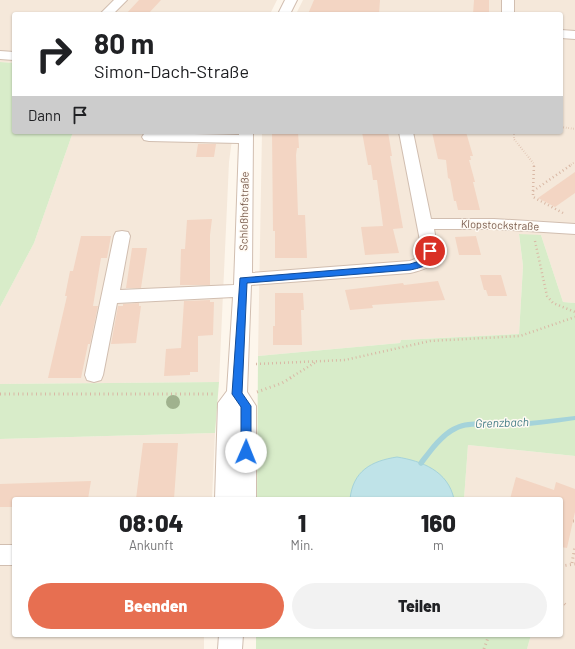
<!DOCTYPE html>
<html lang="de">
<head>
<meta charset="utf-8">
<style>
	:root { --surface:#fff; --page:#f2f2f2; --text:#202124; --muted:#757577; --accent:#e76f51 }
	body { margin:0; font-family:Barlow,sans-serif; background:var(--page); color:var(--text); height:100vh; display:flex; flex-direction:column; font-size:15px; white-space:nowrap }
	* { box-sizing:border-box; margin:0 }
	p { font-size:13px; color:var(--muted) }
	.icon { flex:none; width:22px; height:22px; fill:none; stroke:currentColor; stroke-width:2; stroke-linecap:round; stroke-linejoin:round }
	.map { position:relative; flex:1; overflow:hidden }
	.drawer { position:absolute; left:12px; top:497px; width:551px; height:140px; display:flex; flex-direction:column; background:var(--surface); border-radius:4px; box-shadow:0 1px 3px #0004 }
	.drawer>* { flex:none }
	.hud { position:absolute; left:12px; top:12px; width:551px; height:122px; border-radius:4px; box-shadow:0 1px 3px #0004; background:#fff; color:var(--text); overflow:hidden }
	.pin { position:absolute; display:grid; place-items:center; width:34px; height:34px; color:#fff; margin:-17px; border:2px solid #fff; border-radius:50%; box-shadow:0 1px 4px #0007 }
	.me { position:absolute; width:44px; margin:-22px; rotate:1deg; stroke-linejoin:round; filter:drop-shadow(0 0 3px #0008) }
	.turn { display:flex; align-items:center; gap:14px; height:84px; padding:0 16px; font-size:18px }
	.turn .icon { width:52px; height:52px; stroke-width:2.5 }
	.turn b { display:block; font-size:28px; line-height:34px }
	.then { display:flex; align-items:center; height:38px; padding:0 16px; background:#0003; gap:8px; font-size:15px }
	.eta { display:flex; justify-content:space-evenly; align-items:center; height:68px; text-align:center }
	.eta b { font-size:24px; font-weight:800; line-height:28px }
	.action { display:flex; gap:8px; margin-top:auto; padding:8px 16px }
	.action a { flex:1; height:46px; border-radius:24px; background:var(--accent); color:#fff; font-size:16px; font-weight:800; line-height:46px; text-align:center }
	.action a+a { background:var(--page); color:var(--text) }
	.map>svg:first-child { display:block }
	.residential { fill:#f5e8da }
	.green { fill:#d8ecc9 }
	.water { fill:#bfe3e8; stroke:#a5d3da }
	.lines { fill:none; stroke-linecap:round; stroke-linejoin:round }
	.stream { fill:#a5d3da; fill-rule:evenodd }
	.building { fill:#f3d5c3 }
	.minor-casing { stroke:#d1beb0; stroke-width:2 }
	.path-far2 { stroke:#d9b8a5; stroke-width:2; stroke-dasharray:0.5 2; stroke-linecap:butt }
	.path-far1 { stroke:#d9b8a5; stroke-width:2.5; stroke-dasharray:1 3; stroke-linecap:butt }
	.path { stroke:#d9b8a5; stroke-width:3; stroke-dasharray:1 3.5; stroke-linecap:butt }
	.minor { fill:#fff; fill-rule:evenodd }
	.tree { fill:#a0b28e }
	.route { fill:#1a73e8; stroke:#114b97 }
	.labels { text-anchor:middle; stroke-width:3; stroke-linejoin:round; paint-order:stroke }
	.street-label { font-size:11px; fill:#7a5c4d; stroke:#fffaf3 }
	.water-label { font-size:12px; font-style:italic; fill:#437c86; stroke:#fffaf3 }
</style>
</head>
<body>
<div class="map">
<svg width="575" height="649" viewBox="0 0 575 649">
	<rect width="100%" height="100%" fill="#fdf6ec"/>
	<!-- residential -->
	<g class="residential">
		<path d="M0,0H277L270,14H14V63L0,62Z"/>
		<path d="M303,0H575V303L563,302L541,235H519L523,266L519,334L401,340L400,343L258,356L262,132H561V14H296Z"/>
		<path d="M73,132H233L229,162L219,382L0,384V307L34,243Z"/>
		<path d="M215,433L212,499H14V635H204V649H0V439Z"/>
		<path d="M468,445L575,456V649H527L531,635H561V499H464Z"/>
	</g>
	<!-- green -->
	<g class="green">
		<path d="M0,62L14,63V132H73L34,243L0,307Z"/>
		<path d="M519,234L541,235L563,302L575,303V456L468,445L464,499H257L258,356L400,343L401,340L519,334L523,266Z"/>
		<path d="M219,382L215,433L0,439V384Z"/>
		<path d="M256,635H531L527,649H256Z"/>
	</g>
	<!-- water -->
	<path class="water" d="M397,457C422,461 448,471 454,499H350C353,471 371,461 397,457Z"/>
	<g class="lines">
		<!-- stream -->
		<path class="stream" d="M575,416V420C555,423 534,426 513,427C498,428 471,424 458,430C443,437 433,452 423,465L421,466L419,465L418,463C420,459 424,455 427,451C438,437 450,424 468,422C483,420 499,423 514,422C535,421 555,418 575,416Z"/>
	</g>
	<!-- building -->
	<g class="building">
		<path d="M139,0H161L148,14H126Z"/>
		<path d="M314,0H380L379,14H308Z"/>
		<path d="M474,0H489V14H473Z"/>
		<path d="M272,132H298L299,148H297L296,155L298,215H305L307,258H275V231H273Z"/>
		<path d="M362,132H388L392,156H390L403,228L393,229L399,253L365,255L361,227L383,226L377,180H373L371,165H368Z"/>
		<path d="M432,132H466L473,156H470L471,160H469L475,182H473L480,210H458L456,201H454L450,179L448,178L446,160L438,159Z"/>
		<path d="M198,144H216L214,157H196Z"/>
		<path d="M575,172V193L555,207L538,198Z"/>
		<path d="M212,219L210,235V285H180L181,249H185L187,220Z"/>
		<path d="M81,236H111L107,258H101L93,306H98L90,344H88L81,378H48L67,296H65L70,271H73Z"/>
		<path d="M476,236L481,255H459L455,237Z"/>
		<path d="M132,248H147L141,288H126Z"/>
		<path d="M480,275H501L507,296H488L486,290H484Z"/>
		<path d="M438,281L445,300L372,305L373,308L350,310L345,290L403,283L404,285Z"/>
		<path d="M275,293H303L304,310H301L302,345H273V326H275Z"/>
		<path d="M210,300V302H214L213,335L198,336V372H190V375L164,376L166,349L181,348L184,301Z"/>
		<path d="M139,303V306H141L136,343L111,344L118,306H123V304Z"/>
		<path d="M143,443H178L174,499H136Z"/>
		<path d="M516,477L554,490L556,482L575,489V512L567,548L561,547V499H510Z"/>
		<path d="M91,481L88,499H14V507H0V484Z"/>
	</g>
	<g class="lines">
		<defs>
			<g id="minor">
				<path d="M114,0H127L113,14H100Z"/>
				<path d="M285,0H297L290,14H278Z"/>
				<rect x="502" y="0" width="12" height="14"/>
				<path d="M561,30L575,31V39L561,38Z"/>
				<path d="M0,51L14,52V60L0,59Z"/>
				<path d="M239,132H253L252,273L410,261L420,257L422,251L399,132H413L431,219H494L575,224V234L494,229H434C439,257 442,266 410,273L251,285L247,392L256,406V499H215L218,403L227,391L233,297L117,303L103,375L101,380L94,382L87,380L85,375L114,236L116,232L122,231L128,232L130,236L120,290L234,285L239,143L149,141L144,140L142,137L144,134L149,133L239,135Z"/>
				<rect x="0" y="545" width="14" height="20"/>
				<path d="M219,635H243L242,649H218Z"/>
			</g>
		</defs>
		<!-- minor casing -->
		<use href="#minor" class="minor-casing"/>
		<!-- path-far2 -->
		<g class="path-far2">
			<path d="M561,127L575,129"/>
			<path d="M514,132V139L534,164V166"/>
			<path d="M569,166L575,162"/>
		</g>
		<!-- path-far1 -->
		<g class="path-far1">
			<path d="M533,191L534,165"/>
			<path d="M563,213L533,197V191L571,165"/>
			<path d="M535,241L547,296L553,303L575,312"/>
			<path d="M256,364L345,360L430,341L520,336L575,317"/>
			<path d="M290,378L316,362"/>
		</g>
		<!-- path -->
		<g class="path">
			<path d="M257,392L282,383L292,377"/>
			<path d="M0,394H214"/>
			<path d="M573,521H575"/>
			<path d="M572,563L575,546"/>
			<path d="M561,566L575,564"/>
			<path d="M561,601L566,605"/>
			<path d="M484,649L489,635"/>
		</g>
		<!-- minor -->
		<use href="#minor" class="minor"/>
	</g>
	<!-- trees -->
	<circle class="tree" cx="173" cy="402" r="7"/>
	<!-- route -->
	<path class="route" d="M427,249H433C438,264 420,268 410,270L247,283L242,393L251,406V452L249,455L246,457L242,455L241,452V407L232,394L240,278L410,264L423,260Z"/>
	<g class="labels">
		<!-- street labels -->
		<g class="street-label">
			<text transform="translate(244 211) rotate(-89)" y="4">Schloßhofstraße</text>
			<text transform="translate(500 225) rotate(2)" y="4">Klopstockstraße</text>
		</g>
		<!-- water labels -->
		<g class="water-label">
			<text transform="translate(502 423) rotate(-2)" y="4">Grenzbach</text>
		</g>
	</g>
</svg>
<div class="pin" style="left:430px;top:251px;background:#d93025"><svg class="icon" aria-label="arrive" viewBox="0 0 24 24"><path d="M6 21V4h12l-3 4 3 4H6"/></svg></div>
<svg class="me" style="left:246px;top:452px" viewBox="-20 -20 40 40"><circle r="19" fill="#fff"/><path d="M0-13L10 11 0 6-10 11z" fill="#1a73e8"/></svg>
<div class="hud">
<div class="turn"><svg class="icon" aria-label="right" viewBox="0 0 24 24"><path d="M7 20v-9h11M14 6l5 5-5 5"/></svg><div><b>80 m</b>Simon-Dach-Straße</div></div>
<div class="then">Dann<svg class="icon" aria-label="arrive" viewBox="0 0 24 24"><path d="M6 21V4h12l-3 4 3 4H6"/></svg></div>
</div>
<section class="drawer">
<div class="eta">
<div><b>08:04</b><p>Ankunft</p></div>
<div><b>1</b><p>Min.</p></div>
<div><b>160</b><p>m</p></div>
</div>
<div class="action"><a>Beenden</a><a>Teilen</a></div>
</section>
</div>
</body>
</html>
